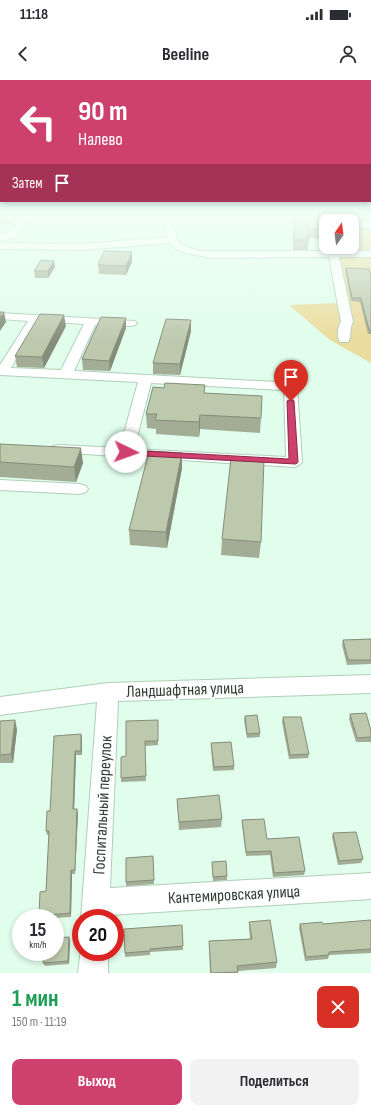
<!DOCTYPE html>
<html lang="ru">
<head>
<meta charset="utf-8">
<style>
	:root { --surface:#fff; --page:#f2f2f3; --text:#2b2b33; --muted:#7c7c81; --accent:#ce406d }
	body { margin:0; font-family:"Sofia Sans Condensed",sans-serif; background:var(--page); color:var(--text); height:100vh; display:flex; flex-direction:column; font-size:15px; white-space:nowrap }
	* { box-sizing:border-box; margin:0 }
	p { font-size:13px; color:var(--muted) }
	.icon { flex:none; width:22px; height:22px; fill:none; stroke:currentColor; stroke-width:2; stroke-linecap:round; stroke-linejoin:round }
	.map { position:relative; height:893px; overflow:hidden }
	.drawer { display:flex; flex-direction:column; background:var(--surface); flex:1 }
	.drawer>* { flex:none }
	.hud { position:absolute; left:0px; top:0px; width:371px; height:122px; box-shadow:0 2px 6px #0003; background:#ce406d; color:#fff; overflow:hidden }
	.needle { width:26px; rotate:14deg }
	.fabs { position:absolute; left:319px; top:134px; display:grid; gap:8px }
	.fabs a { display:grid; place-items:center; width:40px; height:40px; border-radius:8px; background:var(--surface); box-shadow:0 2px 6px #0003; font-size:20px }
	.speed { position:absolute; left:12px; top:829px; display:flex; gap:8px; font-size:20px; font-weight:700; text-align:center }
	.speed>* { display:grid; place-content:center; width:52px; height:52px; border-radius:50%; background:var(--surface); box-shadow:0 2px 6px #0003; line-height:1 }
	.speed small { font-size:10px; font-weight:400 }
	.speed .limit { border:6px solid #d22; background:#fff; color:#111 }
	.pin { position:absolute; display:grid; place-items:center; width:34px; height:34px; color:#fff; margin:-41px -17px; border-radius:50% 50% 50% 0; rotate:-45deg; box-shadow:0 0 4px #0007 }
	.pin .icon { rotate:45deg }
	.me { position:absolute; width:44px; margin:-22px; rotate:93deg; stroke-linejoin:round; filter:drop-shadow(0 0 3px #0008) }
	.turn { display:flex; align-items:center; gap:14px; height:84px; padding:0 12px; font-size:18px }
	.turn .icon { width:52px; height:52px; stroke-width:2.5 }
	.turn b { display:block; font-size:28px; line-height:34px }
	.then { display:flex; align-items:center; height:38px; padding:0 12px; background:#0003; gap:8px; font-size:15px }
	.round { display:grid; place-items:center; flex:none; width:42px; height:42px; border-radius:8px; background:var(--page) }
	.headline { display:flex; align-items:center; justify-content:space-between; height:68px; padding:0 12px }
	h1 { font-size:24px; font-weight:700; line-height:30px; color:#1e9e55 }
	.primary-button { display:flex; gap:8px; margin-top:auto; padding:8px 12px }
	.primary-button a { flex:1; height:46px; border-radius:8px; background:var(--accent); color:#fff; font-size:16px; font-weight:700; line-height:46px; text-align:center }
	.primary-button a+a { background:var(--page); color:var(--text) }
	.status { display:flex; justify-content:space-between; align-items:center; height:28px; padding:0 20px; background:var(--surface); direction:ltr }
	.status svg { height:11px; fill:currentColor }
	header { display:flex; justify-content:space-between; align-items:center; height:52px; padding:0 12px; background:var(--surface); font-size:18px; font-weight:700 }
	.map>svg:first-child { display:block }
	.green { fill:#eadc9c }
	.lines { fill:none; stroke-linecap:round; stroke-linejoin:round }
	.minor-casing { stroke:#b0cebb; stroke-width:2 }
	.minor { fill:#fff; fill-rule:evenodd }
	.wall { fill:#a3ad95 }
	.shaded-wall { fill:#848d79 }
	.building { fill:#bdc9ad; stroke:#848d79 }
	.route { fill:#ce406d; stroke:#862a47 }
	.labels { text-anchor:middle; stroke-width:4; stroke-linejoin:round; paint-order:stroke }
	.near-street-label { font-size:17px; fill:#313d35; stroke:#fff }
</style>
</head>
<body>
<div class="status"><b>11:18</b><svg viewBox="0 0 49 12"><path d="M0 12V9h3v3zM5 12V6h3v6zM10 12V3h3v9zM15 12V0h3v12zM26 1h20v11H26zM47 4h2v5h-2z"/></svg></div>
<header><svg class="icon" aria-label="back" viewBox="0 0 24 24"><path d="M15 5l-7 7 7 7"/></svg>Beeline<svg class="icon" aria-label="person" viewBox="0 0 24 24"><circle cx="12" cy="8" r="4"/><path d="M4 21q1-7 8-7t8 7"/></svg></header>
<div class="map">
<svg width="371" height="893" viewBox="0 0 371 893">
	<rect width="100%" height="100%" fill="#e0feeb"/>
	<!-- green -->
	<path class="green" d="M326,137H371V283L330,260L289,225L340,223L331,167H352V141H327Z"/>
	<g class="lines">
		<defs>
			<g id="minor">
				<path d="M24,137H32L13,159L0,160V154H7Z"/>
				<path d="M159,137H168C174,144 176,150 176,159C183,166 191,169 201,171H371V177H339L353,242C349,248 352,256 348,262H340C336,256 338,247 341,242L329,177L211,178L186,173L176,169L169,163L83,170L0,169V163L83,164L167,157L165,145Z"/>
				<path d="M352,141L371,142V148L352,147Z"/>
				<path d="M0,233L135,241L137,243L135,245L131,246L95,245L74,291L295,303L297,306L302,382L299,385L294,387L53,372L51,369L53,366L58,365L120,368L138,302L0,295V285L28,241L0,239ZM39,241L84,244L61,290L11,288ZM151,303L284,310L286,377L134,369Z"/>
				<path d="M0,400L80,404L86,406L88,409L86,412L80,414L0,410Z"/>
				<path d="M371,595V613L118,621L110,808L371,793V819L109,835V838H81L97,622L0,635V617L108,603Z"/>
				<path d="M81,869V872H108V893H78Z"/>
			</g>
		</defs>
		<!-- minor casing -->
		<use href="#minor" class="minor-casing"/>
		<!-- minor -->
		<use href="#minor" class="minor"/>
	</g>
	<!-- wall -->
	<g class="wall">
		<path d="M0,137H18L12,144H0Z"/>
		<path d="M293,137H359V140L346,141H326V159L309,158L308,170H293Z"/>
		<path d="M132,172V182L126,195L99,194L98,185Z"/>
		<path d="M54,181L55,187L48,198H35L34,191Z"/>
		<path d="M346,188L371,197V254H368L360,222L351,221L345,191Z"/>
		<path d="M126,238V248L110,291L83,290L82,279Z"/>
		<path d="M191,240V251L180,295L153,294V283Z"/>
		<path d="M66,246L44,288L17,287L15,276Z"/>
		<path d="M205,313L261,338L260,353L200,349L199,357L156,354V349L147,348L146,334Z"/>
		<path d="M0,364L83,383L76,402L0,397Z"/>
		<path d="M182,373V388L167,468L130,465L129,450Z"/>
		<path d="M222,459L261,462L259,478L221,475Z"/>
		<path d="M371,559V584L347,585L342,565L343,560Z"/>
		<path d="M350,634L371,651V662H356L349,639Z"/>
		<path d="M245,636L260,653V657L247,658L244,640Z"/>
		<path d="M283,637L309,674L308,678L289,679L282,642Z"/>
		<path d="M158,640V665L145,666L146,701L121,702V698L126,676Z"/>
		<path d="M0,641L17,649L13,683H0Z"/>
		<path d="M81,654L82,658V675H76L74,729L78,733L75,794H72L71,837L55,838H39V836L46,811L49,755H47L46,751L50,731Z"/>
		<path d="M211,663L234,686V690L213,691L211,667Z"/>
		<path d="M177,719L222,739L221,747L179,750Z"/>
		<path d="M242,740L267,759L305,791L304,795L273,797L270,775L246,776L242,744Z"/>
		<path d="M333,753L363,779L361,783L338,785L332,757Z"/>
		<path d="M153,776L154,804L126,806V802Z"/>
		<path d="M212,782L227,796V800L213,801Z"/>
		<path d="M371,840V873L329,875L328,879L305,881L299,848L300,844H323Z"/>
		<path d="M249,842L277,882L276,888L238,891V893H210L209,861L250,859L249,847Z"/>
		<path d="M124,849L183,866V870L150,872V875L125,877Z"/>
		<path d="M69,857L70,861L69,884L45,886L43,883Z"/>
	</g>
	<!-- shaded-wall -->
	<g class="shaded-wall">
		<path d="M11,137H18L12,144Z"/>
		<path d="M342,137H359V140L342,141Z"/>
		<path d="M132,172V182L126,195V186Z"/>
		<path d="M54,181L55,187L48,198V191Z"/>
		<path d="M4,232L6,242L0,251V238Z"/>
		<path d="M64,235L66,246L44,288L42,277Z"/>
		<path d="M126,238V248L110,291L109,281Z"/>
		<path d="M191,240V251L180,295V284Z"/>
		<path d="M200,335V349L199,357V342Z"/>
		<path d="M81,368L83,383L76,402L74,387Z"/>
		<path d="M182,373V388L167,468L166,452Z"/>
		<path d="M15,640L17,649L13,683L11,674Z"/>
		<path d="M81,654L82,658V675L81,671Z"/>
		<path d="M75,671L76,675L74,734L73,729Z"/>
		<path d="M77,729L78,733L75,794V790Z"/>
		<path d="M71,790L72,794L71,837L70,833Z"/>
		<path d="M69,857L70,861L69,884L68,881Z"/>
	</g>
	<!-- building -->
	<g class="building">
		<path d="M294,137H344L345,141H326V150L308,149L309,160H294Z"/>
		<path d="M104,171L132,172L126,186L98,185Z"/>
		<path d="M41,180L54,181L48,191H34Z"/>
		<path d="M346,188L369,189L371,197V251L369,250L361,218H352Z"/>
		<path d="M0,232H4L0,238Z"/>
		<path d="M40,234L64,235L42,277L15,276Z"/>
		<path d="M101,237L126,238L109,281L82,279Z"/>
		<path d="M166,239L191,240L180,284L153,283Z"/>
		<path d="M165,303L205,305L204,313L262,316L261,338L200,335L199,342L155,340L157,334H146L153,307L164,308Z"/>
		<path d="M0,364L81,368L74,387L0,382Z"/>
		<path d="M149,371L182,373L166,452L129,450Z"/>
		<path d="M231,378L264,380L261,462L222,459Z"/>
		<path d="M371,559V580H348L343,560Z"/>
		<path d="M366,633L371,651V657L357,658L350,634Z"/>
		<path d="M257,635L260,653L247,654L245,636Z"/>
		<path d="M283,637H301L309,674L290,675Z"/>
		<path d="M15,640L11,674L0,675V641Z"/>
		<path d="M158,640V661H145L146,696L121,698V677L126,676V641Z"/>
		<path d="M81,654V671H75L73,729H77L75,790H71L70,833L39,836L40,812L46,811L49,751H46L47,731H50L54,656Z"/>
		<path d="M231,662L234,686L214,687L211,663Z"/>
		<path d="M219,715L222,739L179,742L177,719Z"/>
		<path d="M264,739L267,759L299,757L305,791L274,793L271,771L246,772L242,740Z"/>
		<path d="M356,752L363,779L339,781L333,753Z"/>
		<path d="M153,776L154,800L126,802V778Z"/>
		<path d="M226,781L227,796L213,797L212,782Z"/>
		<path d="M270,840L277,882L237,886L238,892L211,893L209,861L252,859L249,842Z"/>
		<path d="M371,840V869L329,872V875L306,877L300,844L322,842L323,844Z"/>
		<path d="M182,845L183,866L150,869V871L125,873L124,849Z"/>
		<path d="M69,857L68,881L43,883L44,872H55V858Z"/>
	</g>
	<!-- sky -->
	<linearGradient id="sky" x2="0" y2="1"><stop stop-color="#7dc5f0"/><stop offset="0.52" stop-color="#f1fff6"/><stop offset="1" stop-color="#f1fff6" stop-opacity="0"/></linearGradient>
	<rect width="371" height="262" fill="url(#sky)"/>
	<!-- route -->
	<path class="route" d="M291,319L294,321L298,382L296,384L126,375L122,372L126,370L289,379L287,321Z"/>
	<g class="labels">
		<!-- near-street labels -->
		<g class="near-street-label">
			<text transform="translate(185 609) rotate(-2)" y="6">Ландшафтная улица</text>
			<text transform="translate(102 725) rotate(-87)" y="6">Госпитальный переулок</text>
			<text transform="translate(234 814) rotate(-3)" y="6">Кантемировская улица</text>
		</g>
	</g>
</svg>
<div class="fabs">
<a><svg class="needle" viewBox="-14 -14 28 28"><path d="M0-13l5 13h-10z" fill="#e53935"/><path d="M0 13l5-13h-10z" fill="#7c7c81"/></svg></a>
</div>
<div class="speed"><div>15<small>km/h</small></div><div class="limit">20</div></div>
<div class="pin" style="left:291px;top:321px;background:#d93025"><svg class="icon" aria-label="arrive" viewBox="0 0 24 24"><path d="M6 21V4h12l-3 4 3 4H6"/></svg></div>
<svg class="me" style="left:126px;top:372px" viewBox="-20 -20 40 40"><circle r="19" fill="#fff"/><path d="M0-13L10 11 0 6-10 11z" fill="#ce406d"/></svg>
<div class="hud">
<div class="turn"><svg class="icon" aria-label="left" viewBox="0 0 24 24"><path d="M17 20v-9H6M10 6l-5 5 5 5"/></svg><div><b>90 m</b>Налево</div></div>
<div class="then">Затем<svg class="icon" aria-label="arrive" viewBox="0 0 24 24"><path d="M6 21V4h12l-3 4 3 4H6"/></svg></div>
</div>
</div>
<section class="drawer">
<div class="headline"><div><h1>1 мин</h1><p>150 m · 11:19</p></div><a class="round" style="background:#d93025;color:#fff"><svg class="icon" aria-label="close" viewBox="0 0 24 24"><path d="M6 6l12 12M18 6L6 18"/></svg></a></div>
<div class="primary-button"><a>Выход</a><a>Поделиться</a></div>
</section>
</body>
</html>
